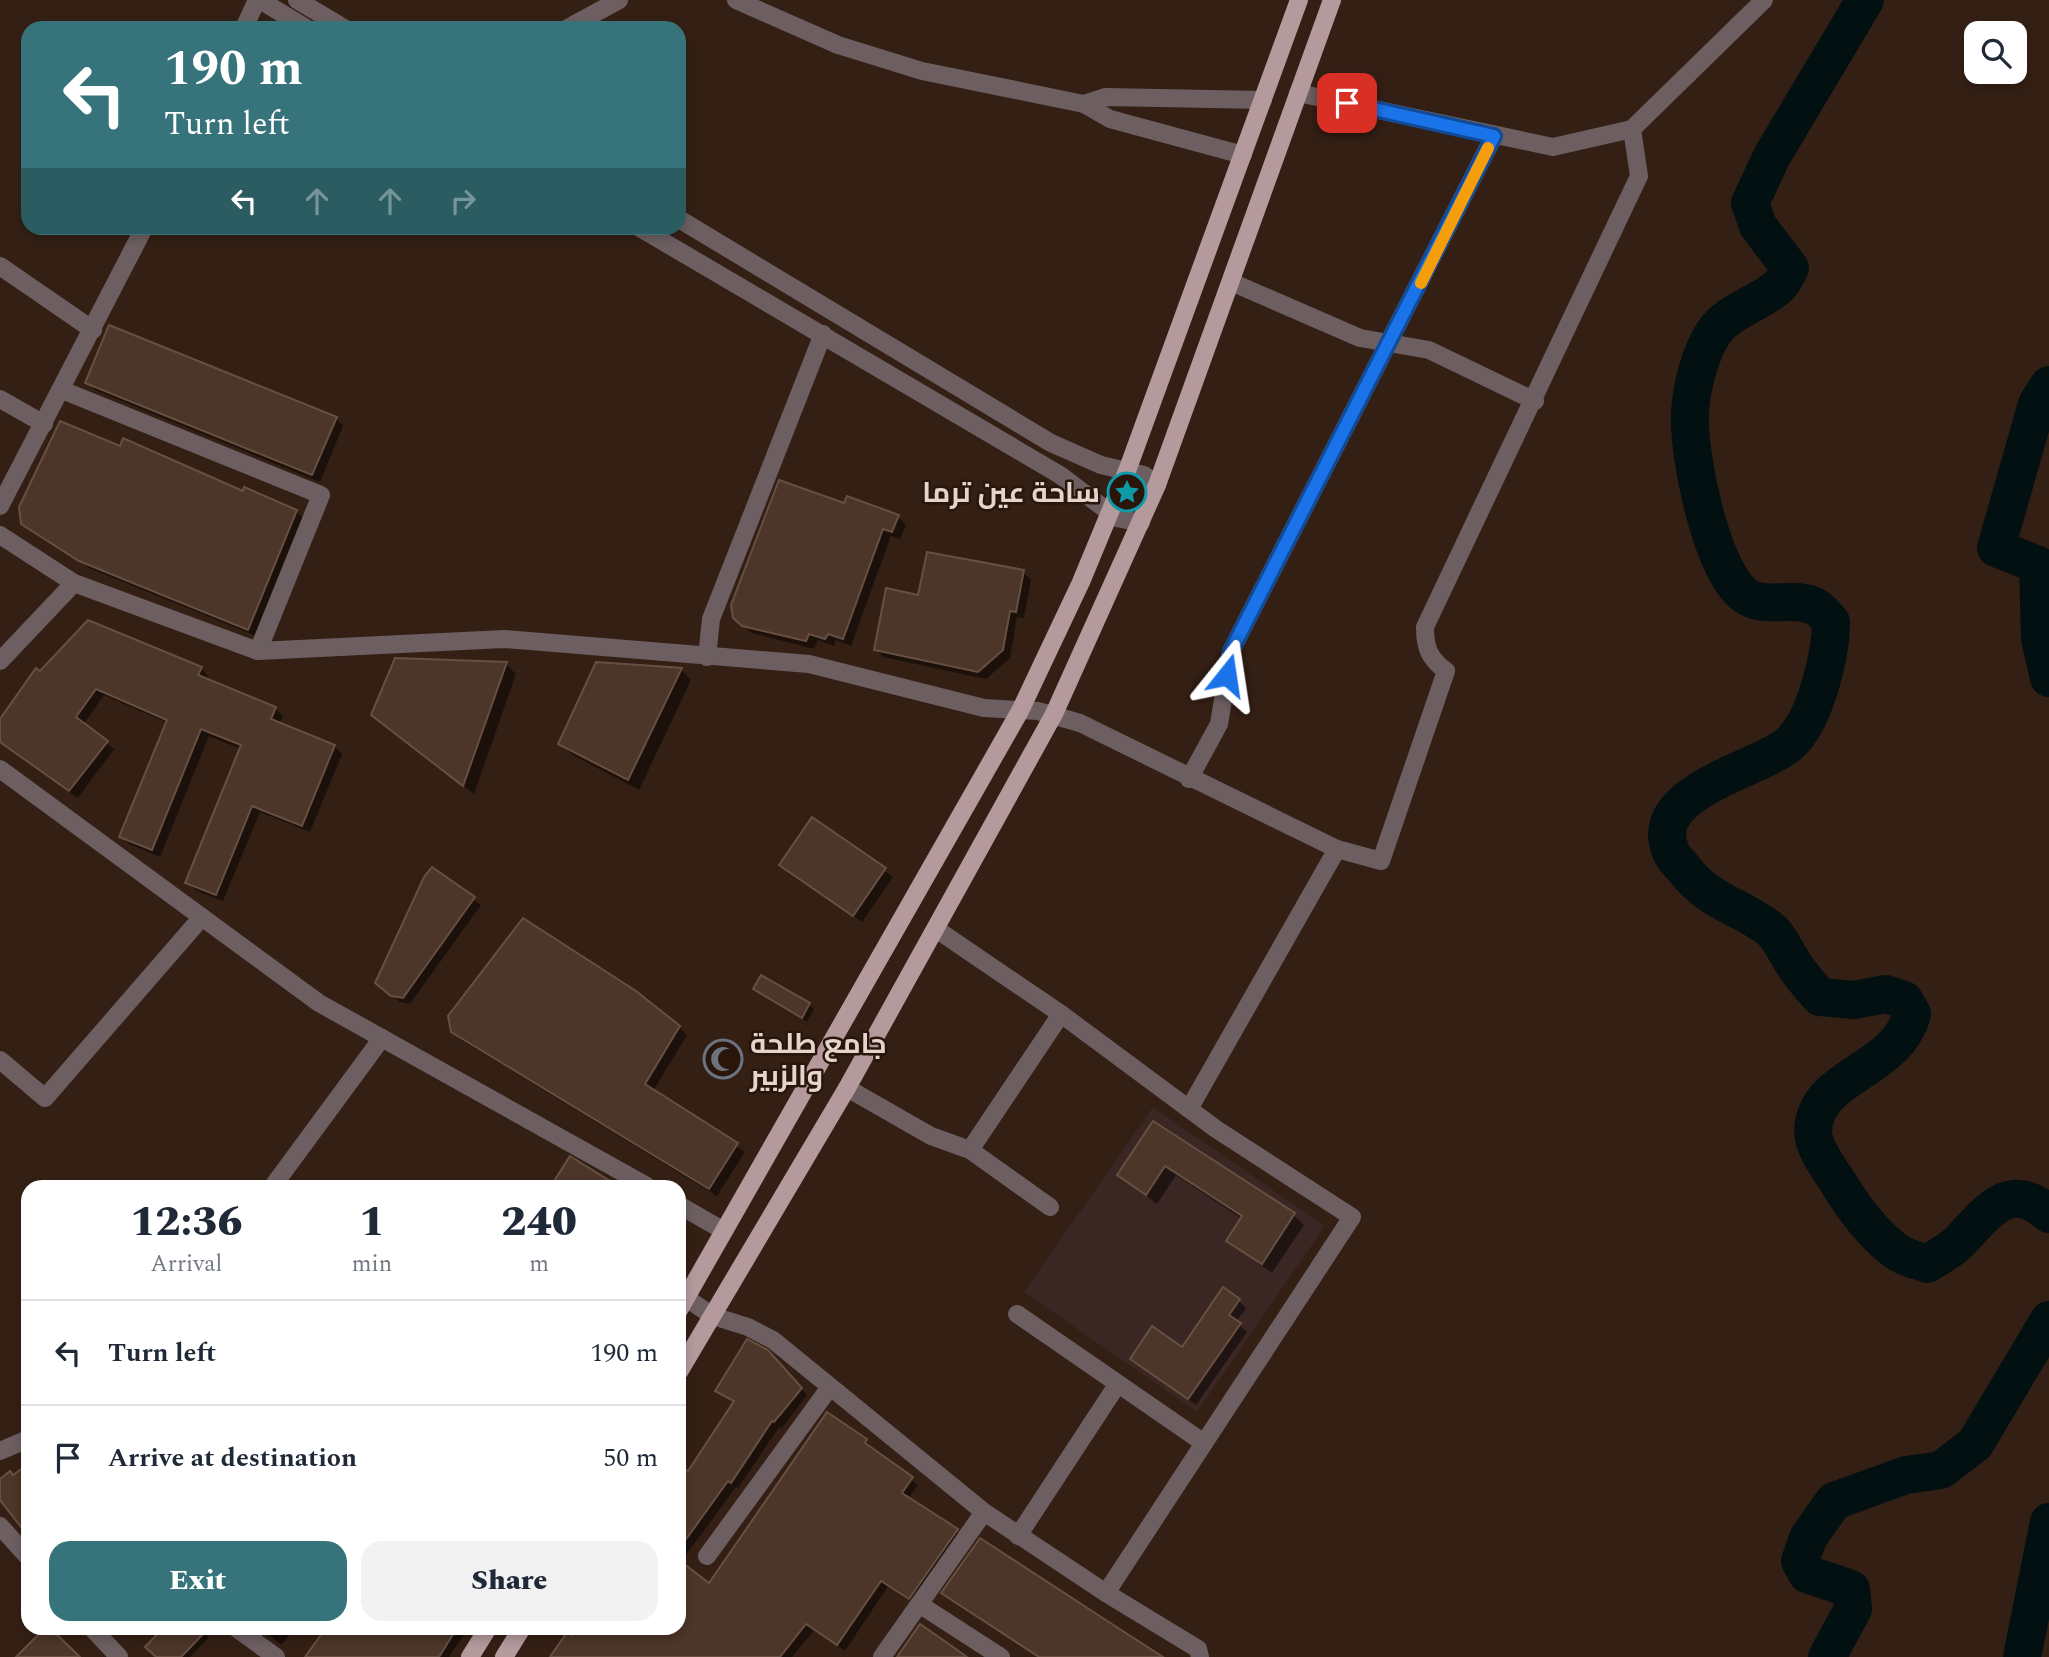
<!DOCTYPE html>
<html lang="en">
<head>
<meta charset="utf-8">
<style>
	:root { --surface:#fff; --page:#f2f2f3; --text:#1f2937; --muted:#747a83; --line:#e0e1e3; --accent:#36737a }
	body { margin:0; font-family:Spectral,Cairo,serif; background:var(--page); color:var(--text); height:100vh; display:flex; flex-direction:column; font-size:26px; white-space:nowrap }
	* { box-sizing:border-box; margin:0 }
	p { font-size:23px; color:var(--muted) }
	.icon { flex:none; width:38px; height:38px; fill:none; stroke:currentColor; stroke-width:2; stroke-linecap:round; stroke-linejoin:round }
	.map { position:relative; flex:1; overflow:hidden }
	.sheet { position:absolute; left:21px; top:1180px; width:665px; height:455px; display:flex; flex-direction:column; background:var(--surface); border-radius:21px; box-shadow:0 4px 10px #0003 }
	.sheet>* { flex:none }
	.hud { position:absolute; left:21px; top:21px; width:665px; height:214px; border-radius:21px; box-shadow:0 4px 10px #0003; background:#36737a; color:#fff; overflow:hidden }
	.fabs { position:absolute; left:1964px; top:21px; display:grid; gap:14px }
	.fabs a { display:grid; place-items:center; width:63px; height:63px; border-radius:14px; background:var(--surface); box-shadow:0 4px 10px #0003; font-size:35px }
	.pin { position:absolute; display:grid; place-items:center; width:60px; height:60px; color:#fff; margin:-30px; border-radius:14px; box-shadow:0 4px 10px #0006 }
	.me { position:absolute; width:77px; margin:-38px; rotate:15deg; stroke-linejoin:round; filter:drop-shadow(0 0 5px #0008) }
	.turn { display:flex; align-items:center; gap:24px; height:147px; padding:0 28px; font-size:32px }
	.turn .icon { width:91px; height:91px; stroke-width:2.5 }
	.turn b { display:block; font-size:49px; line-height:60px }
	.lanes { display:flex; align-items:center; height:66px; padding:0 28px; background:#0003; justify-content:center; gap:35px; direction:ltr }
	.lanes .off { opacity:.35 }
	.eta { display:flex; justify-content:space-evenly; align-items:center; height:119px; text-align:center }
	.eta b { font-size:42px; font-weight:800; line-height:49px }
	.primary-button { display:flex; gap:14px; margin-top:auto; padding:14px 28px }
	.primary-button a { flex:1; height:80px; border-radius:21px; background:var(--accent); color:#fff; font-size:28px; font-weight:800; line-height:80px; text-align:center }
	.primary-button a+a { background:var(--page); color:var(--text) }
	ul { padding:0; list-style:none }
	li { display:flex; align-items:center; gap:21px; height:105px; padding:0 28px; border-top:2px solid var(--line) }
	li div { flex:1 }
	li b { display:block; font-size:26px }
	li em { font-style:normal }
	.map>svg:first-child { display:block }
	.education { fill:#3a2623 }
	.shadow { fill:#0007 }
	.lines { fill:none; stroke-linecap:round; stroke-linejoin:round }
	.river { stroke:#021011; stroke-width:38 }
	.building { fill:#4c3529; stroke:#674f42; stroke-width:2 }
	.minor { stroke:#6d5f61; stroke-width:18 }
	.major { stroke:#b59a9d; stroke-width:18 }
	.route-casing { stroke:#114b97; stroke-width:18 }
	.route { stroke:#1a73e8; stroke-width:12 }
	.slow { stroke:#f59e0b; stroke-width:12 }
	.labels { text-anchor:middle; stroke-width:5; stroke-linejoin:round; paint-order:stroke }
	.poi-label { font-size:28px; font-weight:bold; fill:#e3d4cd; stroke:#2a150a; text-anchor:end }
</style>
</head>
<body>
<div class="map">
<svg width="2049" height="1657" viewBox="0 0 2049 1657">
	<rect width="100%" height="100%" fill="#341f14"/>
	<!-- education -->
	<path class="education" d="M1153,1107L1325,1226L1197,1412L1024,1292Z"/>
	<!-- shadow -->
	<g class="shadow">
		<path d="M87,382L336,418L343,426L320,482L95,390Z"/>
		<path d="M121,448L296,511L304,519L256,636L89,568L23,523Z"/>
		<path d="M845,505L898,517L906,525L900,539L891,536L851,646L836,640L834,646L818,640L814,649L752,633L743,626Z"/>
		<path d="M1023,572L1031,580L1024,618L1017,617L1010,658L986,679L883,657L876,649L920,597Z"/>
		<path d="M506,664L516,674L474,794L373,715Z"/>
		<path d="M597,664L681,670L691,680L639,790L571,754L561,743Z"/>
		<path d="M201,668L208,676L206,681L275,708L283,716L279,724L334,746L342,754L310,832L260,812L223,901L195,890L188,883L241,749L209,736L160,857L129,844L121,837L168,723L104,695L83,725L114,749L78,798L0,743V722L40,673Z"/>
		<path d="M812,820L893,877L862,922L781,865Z"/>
		<path d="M432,869L481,905L410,1004L400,1002L384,990Z"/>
		<path d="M762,977L809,1005L814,1009L807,1022L760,994L755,989Z"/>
		<path d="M679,1027L687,1035L653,1091L745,1152L717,1196L460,1039L452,1031Z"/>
		<path d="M1153,1123L1293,1215L1304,1225L1272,1273L1228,1241L1242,1219L1176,1175L1157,1204L1120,1175Z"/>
		<path d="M571,1159L609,1183L612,1186H553Z"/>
		<path d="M1238,1300L1246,1308L1236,1322L1247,1332L1196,1405L1132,1359L1182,1349Z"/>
		<path d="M774,1359L807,1395L782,1428L779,1427L738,1488L736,1487L680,1563L710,1585L866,1441L871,1449L918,1485L908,1499L963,1537L916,1605L888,1586L845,1651L814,1630L792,1657H552L579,1628H679V1475L688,1474L735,1403L718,1391Z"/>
		<path d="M943,1593L1151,1657H1039Z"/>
		<path d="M165,1628H199L209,1637L190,1657H159L148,1647Z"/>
		<path d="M259,1628H295L282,1645Z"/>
		<path d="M329,1628H464L467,1630L449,1657H307Z"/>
	</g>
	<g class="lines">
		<!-- river -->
		<g class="river">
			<path d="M1865,0L1772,156L1750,203L1758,226L1790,268C1787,274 1783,282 1779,286C1761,303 1728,311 1714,332C1700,353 1691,388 1690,414C1688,455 1710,561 1740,591C1761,613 1791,594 1816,607C1821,610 1827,617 1831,622C1831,654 1815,723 1788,745C1756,771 1645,792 1671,852C1673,858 1680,864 1684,869C1710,903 1739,905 1770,929C1781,938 1788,957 1797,969C1804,979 1812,988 1820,997L1854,1000L1886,994L1904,1000L1912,1014C1896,1073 1815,1074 1813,1131C1813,1148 1830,1170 1839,1184C1853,1207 1872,1232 1893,1249C1902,1257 1917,1260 1927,1264C1938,1257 1950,1251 1959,1242C1987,1213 2009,1178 2049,1214"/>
			<path d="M2049,385L2037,404L1996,548L2038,565L2040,639L2049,678"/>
			<path d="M1827,1657L1853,1609L1851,1589L1807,1574L1800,1561L1808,1538L1834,1501L1906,1475L1941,1470L1975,1444L2049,1320"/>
			<path d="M2022,1657L2049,1522"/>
		</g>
	</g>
	<!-- building -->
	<g class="building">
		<path d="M109,325L337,417L312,475L85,383Z"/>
		<path d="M60,421L120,446L123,438L243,491L244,487L297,510L248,630L79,561L21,524L19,507Z"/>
		<path d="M779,480L844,503L847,496L899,515L892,532L883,529L843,639L828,634L825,639L809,634L806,641L742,626L733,618L731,605Z"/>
		<path d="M927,552L1024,570L1016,612L1010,611L1003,650L978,672L874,650L886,588L918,595Z"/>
		<path d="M88,620L202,667L198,675L276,707L271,719L335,745L302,826L252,806L216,895L185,883L241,745L201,729L152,850L119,837L167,720L96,689L76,717L108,741L69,791L0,742V719L36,668L40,671Z"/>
		<path d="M395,658L507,662L463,786L371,715Z"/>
		<path d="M596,662L682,668L628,780L558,744Z"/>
		<path d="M812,817L886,868L853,916L779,865Z"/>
		<path d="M432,867L475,897L403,998L391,996L375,983L424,877Z"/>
		<path d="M523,918L636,991L680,1026L645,1084L738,1143L709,1189L451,1032L448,1016Z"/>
		<path d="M761,975L810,1003L802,1018L753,989Z"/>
		<path d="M1153,1121L1295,1213L1262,1264L1226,1241L1242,1216L1165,1166L1146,1195L1117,1175Z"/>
		<path d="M570,1156L573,1158L618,1186H551Z"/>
		<path d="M1223,1287L1240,1299L1229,1315L1241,1323L1188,1399L1130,1359L1152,1326L1182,1347Z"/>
		<path d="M747,1339L768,1350L802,1388L774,1422L772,1421L731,1483L728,1481L679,1549V1465L688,1471L734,1401L715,1391Z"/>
		<path d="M827,1412L867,1439L865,1443L913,1477L902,1493L958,1529L909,1599L881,1581L837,1645L806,1624L780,1657H550L567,1632L572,1635L577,1628H679V1560L709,1583Z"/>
		<path d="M28,1464V1536L0,1500V1479L10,1471L13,1475Z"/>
		<path d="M980,1538L1115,1626L1163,1657H1039L941,1593Z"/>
		<path d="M920,1624L946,1642L967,1657H897Z"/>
		<path d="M45,1628H50L80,1657H16Z"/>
		<path d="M163,1628H209L181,1657H156L145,1647Z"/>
		<path d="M326,1628H457L439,1657H305Z"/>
	</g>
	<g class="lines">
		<!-- minor -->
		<g class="minor">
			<path d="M260,0L306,28"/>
			<path d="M297,0L344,28"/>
			<path d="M736,0L838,45L922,71L1084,104L1110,119L1243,155"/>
			<path d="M244,28L257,0"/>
			<path d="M568,28L619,0"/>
			<path d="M1298,93L1553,147L1632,129L1764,0"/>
			<path d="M1084,104L1105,97L1263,100"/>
			<path d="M679,219L1051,443L1101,465L1144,475L1157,485"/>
			<path d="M640,228L1060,475L1117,518L1141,523"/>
			<path d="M0,266L93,330"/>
			<path d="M1231,282L1360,338L1429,350L1535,401"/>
			<path d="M62,390L321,495L258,651"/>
			<path d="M0,399L44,424"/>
			<path d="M0,506L144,228"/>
			<path d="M0,535L74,583L258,651L504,639L809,664L984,708L1038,711L1080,723L1337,849L1381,861L1446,671C1429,658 1425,648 1425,627L1639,176L1632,129"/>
			<path d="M707,657L711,619L823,334"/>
			<path d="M0,661L74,583"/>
			<path d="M0,769L319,1003L647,1186"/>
			<path d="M1189,779L1219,724L1231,651L1494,136"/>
			<path d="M936,929L1061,1014L1216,1129L1352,1217L1106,1593"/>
			<path d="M0,1060L45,1098L202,917"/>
			<path d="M847,1088L931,1136L970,1150L1050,1207"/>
			<path d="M1189,1109L1337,849"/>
			<path d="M970,1150L1061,1014"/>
			<path d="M273,1186L382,1038"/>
			<path d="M679,1205L724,1231"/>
			<path d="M686,1298L713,1316L748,1327L773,1340L984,1512L1106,1593L1198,1649L1200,1657"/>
			<path d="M1017,1314L1204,1443"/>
			<path d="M0,1451L28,1439"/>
			<path d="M0,1526L28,1557"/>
			<path d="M1018,1536L1117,1385"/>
			<path d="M707,1556L830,1387"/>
			<path d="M919,1604L1001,1657"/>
			<path d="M92,1628L119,1657"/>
			<path d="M236,1628L276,1657"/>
			<path d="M882,1657L984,1512"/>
		</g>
		<!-- major -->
		<g class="major">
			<path d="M679,1310L1020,711L1081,582L1127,471L1299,0"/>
			<path d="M679,1372L847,1088L1054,714L1157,485L1332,0"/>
			<path d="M470,1657L488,1628"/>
			<path d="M504,1657L522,1628"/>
		</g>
	</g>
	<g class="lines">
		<defs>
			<path id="route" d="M1227,675L1231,651L1494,136L1347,103"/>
		</defs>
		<!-- route casing -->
		<use href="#route" class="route-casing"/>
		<!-- route -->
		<use href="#route" class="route"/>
		<!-- slow -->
		<path class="slow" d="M1421,283L1488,148"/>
	</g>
	<!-- icons -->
	<defs>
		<symbol id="sight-ring" viewBox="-11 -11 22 22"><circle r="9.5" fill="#2a150a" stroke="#0f9aa8" stroke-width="1.5"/><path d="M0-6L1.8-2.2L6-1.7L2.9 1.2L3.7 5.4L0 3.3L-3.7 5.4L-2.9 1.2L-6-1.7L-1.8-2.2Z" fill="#0f9aa8"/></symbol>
		<symbol id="mosque-ring" viewBox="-11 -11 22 22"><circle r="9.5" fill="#2a150a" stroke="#6b7280" stroke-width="1.5"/><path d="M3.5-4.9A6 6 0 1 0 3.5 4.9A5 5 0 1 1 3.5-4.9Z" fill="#6b7280"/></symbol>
	</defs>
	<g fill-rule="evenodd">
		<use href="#sight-ring" x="1105" y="470" width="44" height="44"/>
		<use href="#mosque-ring" x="701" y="1037" width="44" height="44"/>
	</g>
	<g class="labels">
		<!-- poi labels -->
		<g class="poi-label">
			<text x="1100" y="502">ساحة عين ترما</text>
			<text x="750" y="1053" text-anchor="start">جامع طلحة<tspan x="750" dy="32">والزبير</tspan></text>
		</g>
	</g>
</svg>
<div class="fabs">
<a><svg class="icon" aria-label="search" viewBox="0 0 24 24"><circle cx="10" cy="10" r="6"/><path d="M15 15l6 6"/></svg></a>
</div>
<div class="pin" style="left:1347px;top:103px;background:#d93025"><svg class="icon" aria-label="arrive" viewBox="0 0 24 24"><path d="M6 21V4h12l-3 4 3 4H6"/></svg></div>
<svg class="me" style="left:1227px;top:675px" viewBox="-20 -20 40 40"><path d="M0-17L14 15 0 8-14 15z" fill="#1a73e8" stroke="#fff" stroke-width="4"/></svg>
<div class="hud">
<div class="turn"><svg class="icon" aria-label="left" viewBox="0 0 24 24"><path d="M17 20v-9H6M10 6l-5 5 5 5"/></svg><div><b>190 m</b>Turn left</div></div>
<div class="lanes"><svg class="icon" aria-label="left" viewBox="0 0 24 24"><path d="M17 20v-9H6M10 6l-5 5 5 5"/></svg><svg class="icon off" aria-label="ahead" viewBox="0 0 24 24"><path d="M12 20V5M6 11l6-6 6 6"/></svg><svg class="icon off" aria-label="ahead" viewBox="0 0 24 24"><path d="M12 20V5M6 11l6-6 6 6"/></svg><svg class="icon off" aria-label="right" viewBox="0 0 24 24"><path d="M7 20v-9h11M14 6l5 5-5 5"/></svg></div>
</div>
<section class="sheet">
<div class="eta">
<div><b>12:36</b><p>Arrival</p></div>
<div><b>1</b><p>min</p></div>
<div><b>240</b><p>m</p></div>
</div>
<ul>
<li><svg class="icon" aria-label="left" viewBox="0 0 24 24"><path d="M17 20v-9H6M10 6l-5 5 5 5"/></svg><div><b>Turn left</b></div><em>190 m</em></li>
<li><svg class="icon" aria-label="arrive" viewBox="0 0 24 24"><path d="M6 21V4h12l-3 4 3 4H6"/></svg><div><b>Arrive at destination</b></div><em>50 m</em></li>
</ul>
<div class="primary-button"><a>Exit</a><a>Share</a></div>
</section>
</div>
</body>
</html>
